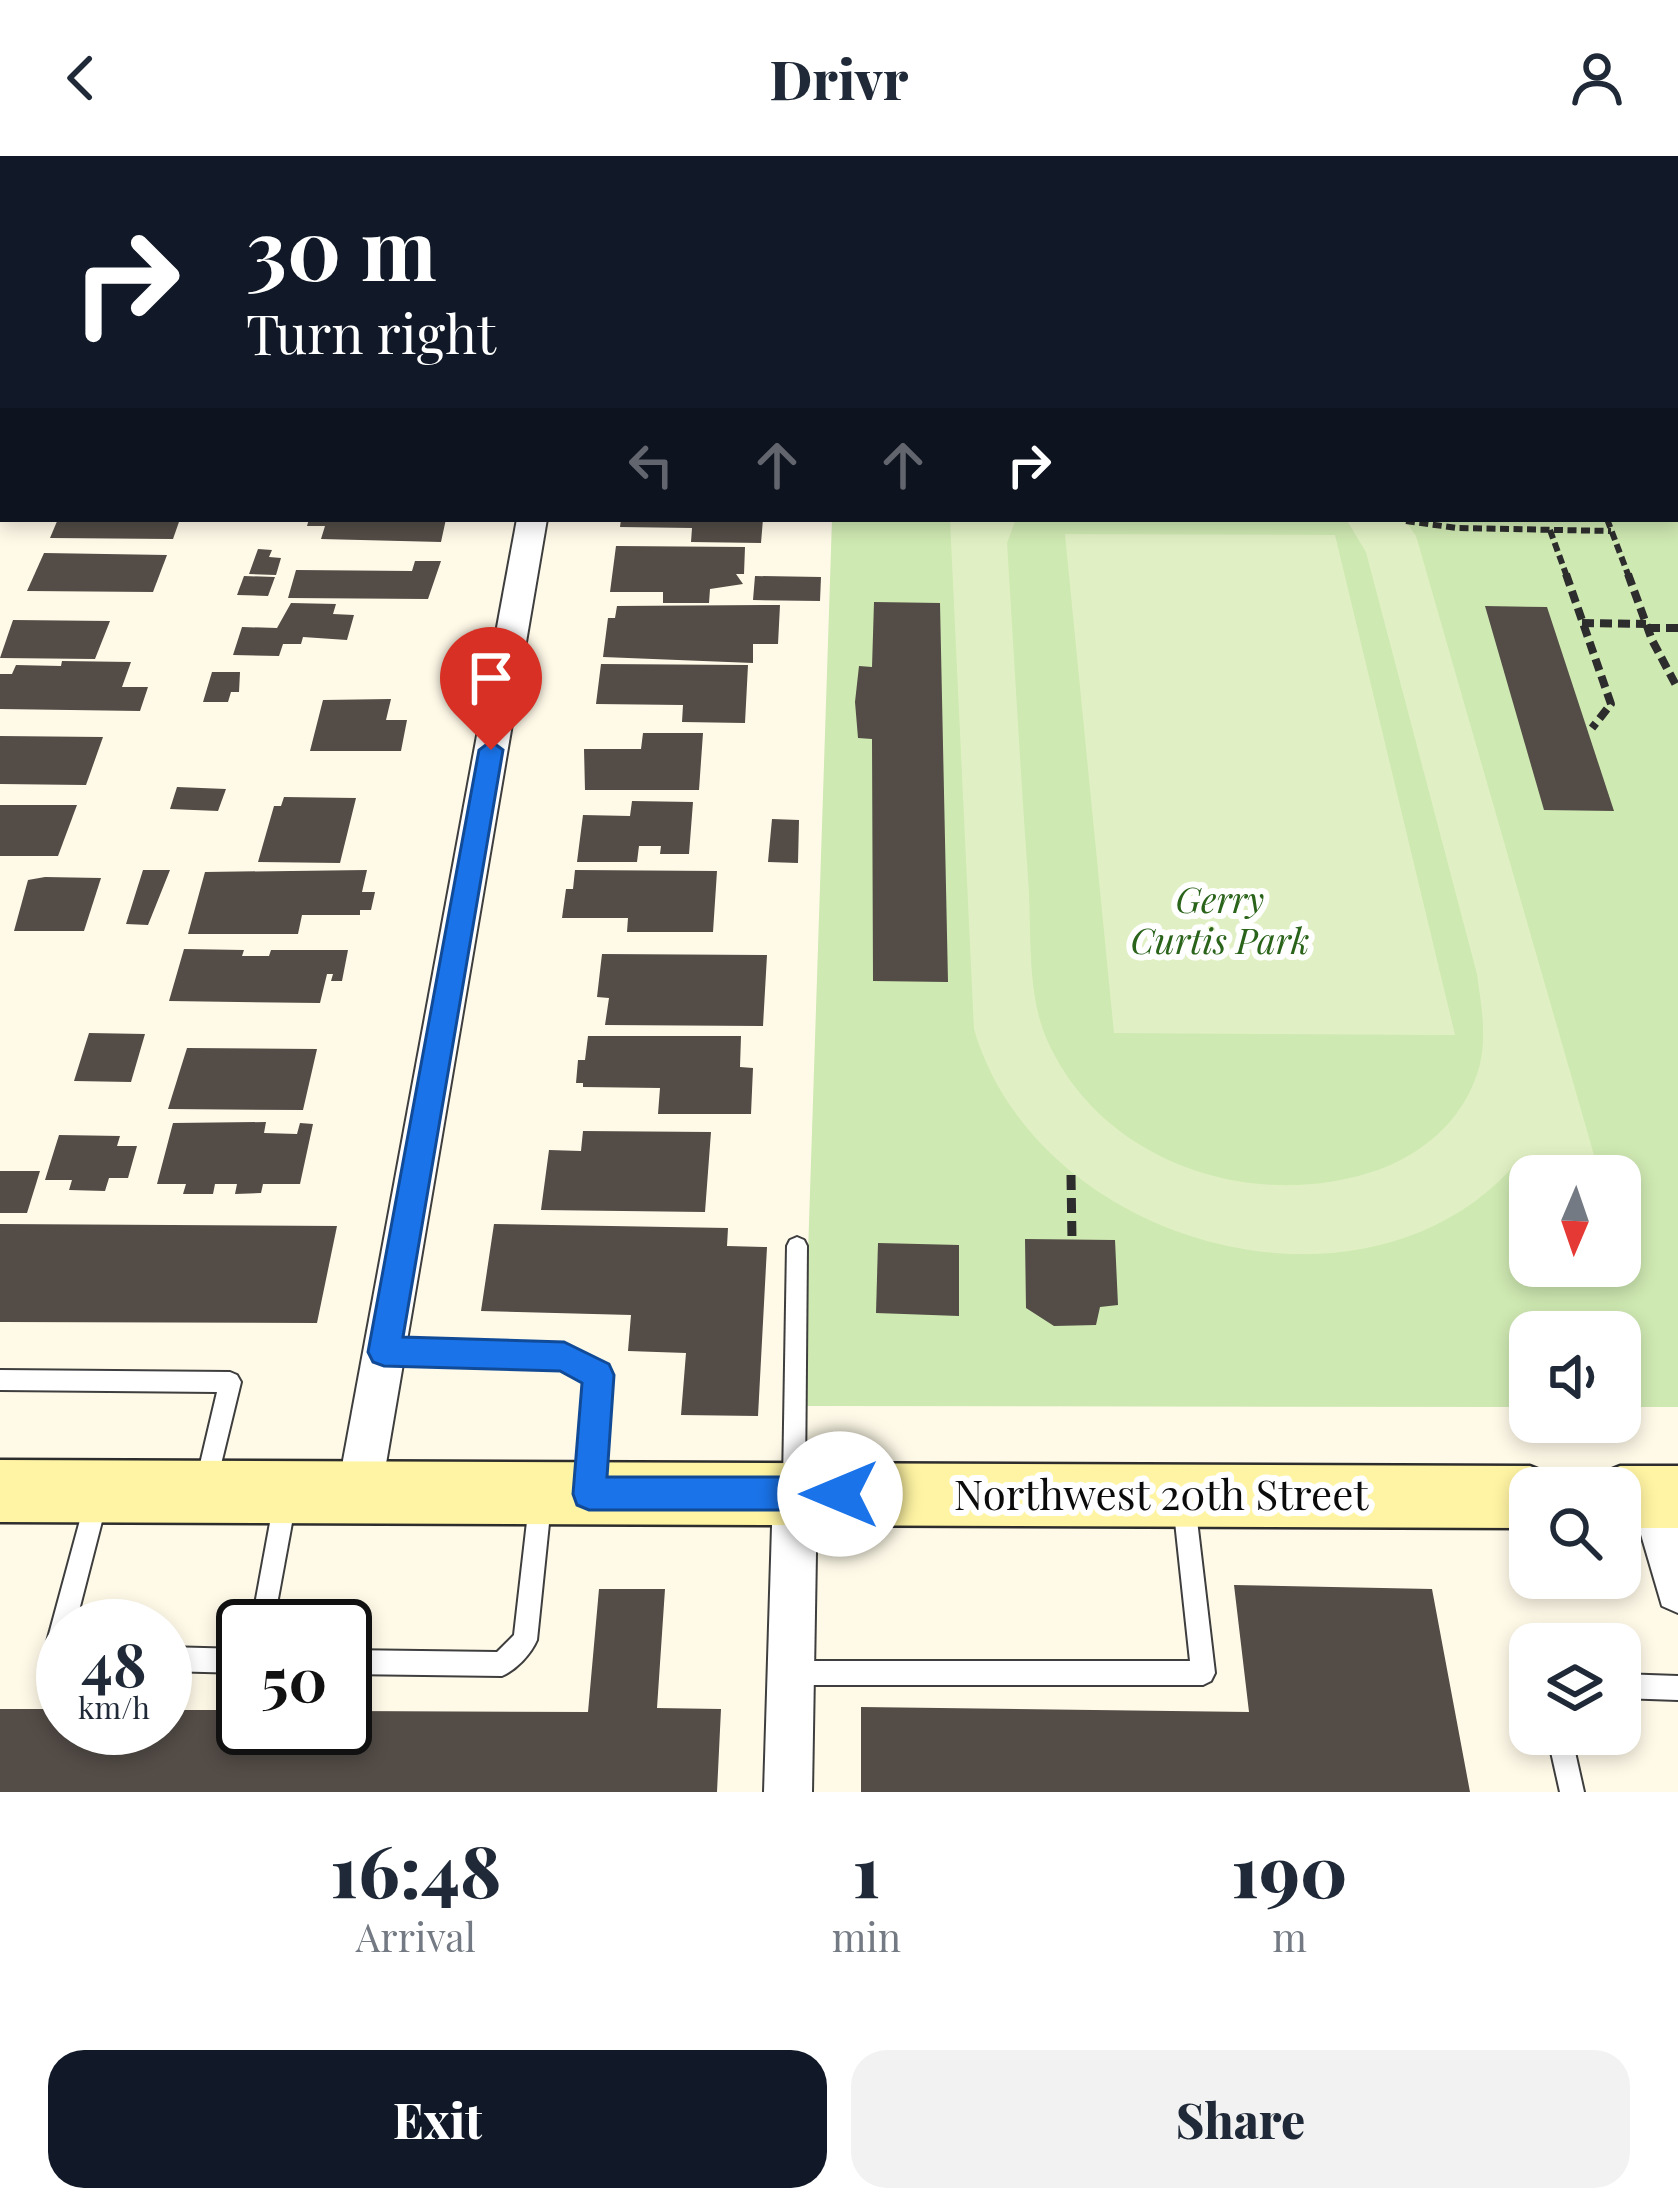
<!DOCTYPE html>
<html lang="en">
<head>
<meta charset="utf-8">
<style>
	:root { --surface:#fff; --page:#f2f2f3; --text:#1f2937; --muted:#747a83; --accent:#111827 }
	body { margin:0; font-family:"Playfair Display",serif; background:var(--page); color:var(--text); height:100vh; display:flex; flex-direction:column; font-size:45px; white-space:nowrap }
	* { box-sizing:border-box; margin:0 }
	p { font-size:39px; color:var(--muted) }
	.icon { flex:none; width:66px; height:66px; fill:none; stroke:currentColor; stroke-width:2; stroke-linecap:round; stroke-linejoin:round }
	.map { position:relative; height:1636px; overflow:hidden }
	.sheet { display:flex; flex-direction:column; background:var(--surface); flex:1 }
	.sheet>* { flex:none }
	.banner { position:absolute; left:0px; top:0px; width:1680px; height:366px; box-shadow:0 6px 18px #0003; background:#111827; color:#fff; overflow:hidden }
	.needle { width:78px; rotate:182deg }
	.fabs { position:absolute; left:1509px; top:999px; display:grid; gap:24px }
	.fabs a { display:grid; place-items:center; width:132px; height:132px; border-radius:24px; background:var(--surface); box-shadow:0 6px 18px #0003; font-size:60px }
	.speed { position:absolute; left:36px; top:1443px; display:flex; gap:24px; font-size:60px; font-weight:700; text-align:center }
	.speed>* { display:grid; place-content:center; width:156px; height:156px; border-radius:50%; background:var(--surface); box-shadow:0 6px 18px #0003; line-height:1 }
	.speed small { font-size:30px; font-weight:400 }
	.speed .limit { border:6px solid #111; border-radius:18px; background:#fff; color:#111 }
	.pin { position:absolute; display:grid; place-items:center; width:102px; height:102px; color:#fff; margin:-123px -51px; border-radius:50% 50% 50% 0; rotate:-45deg; box-shadow:0 0 12px #0007 }
	.pin .icon { rotate:45deg }
	.me { position:absolute; width:132px; margin:-66px; rotate:270deg; stroke-linejoin:round; filter:drop-shadow(0 0 9px #0008) }
	.turn { display:flex; align-items:center; gap:42px; height:252px; padding:0 48px; font-size:54px }
	.turn .icon { width:156px; height:156px; stroke-width:2.5 }
	.turn b { display:block; font-size:84px; line-height:102px }
	.lanes { display:flex; align-items:center; height:114px; padding:0 48px; background:#0003; justify-content:center; gap:60px; direction:ltr }
	.lanes .off { opacity:.35 }
	.eta { display:flex; justify-content:space-evenly; align-items:center; height:204px; text-align:center }
	.eta b { font-size:72px; font-weight:800; line-height:84px }
	.button { display:flex; gap:24px; margin-top:auto; padding:24px 48px }
	.button a { flex:1; height:138px; border-radius:36px; background:var(--accent); color:#fff; font-size:48px; font-weight:800; line-height:138px; text-align:center }
	.button a+a { background:var(--page); color:var(--text) }
	header { display:flex; justify-content:space-between; align-items:center; height:156px; padding:0 48px; background:var(--surface); font-size:54px; font-weight:800 }
	.map>svg:first-child { display:block }
	.green { fill:#cfe9b2; fill-rule:evenodd }
	.pitch { fill:#e1f0c4 }
	.building { fill:#534c47 }
	.lines { fill:none; stroke-linecap:round; stroke-linejoin:round }
	.lane-casing { stroke:#3e3e3e; stroke-width:4 }
	.street-casing { stroke:#3e3e3e; stroke-width:4 }
	.secondary-casing { stroke:#2d2d2d; stroke-width:5 }
	.path-far2 { stroke:#2d2d2d; stroke-width:6; stroke-dasharray:9 4.5; stroke-linecap:butt }
	.path-far1 { stroke:#2d2d2d; stroke-width:8; stroke-dasharray:12 6; stroke-linecap:butt }
	.path { stroke:#2d2d2d; stroke-width:9; stroke-dasharray:15 8; stroke-linecap:butt }
	.lane { fill:#fff; fill-rule:evenodd }
	.street { fill:#fff; fill-rule:evenodd }
	.secondary { fill:#fff4a3; fill-rule:evenodd }
	.route { fill:#1a73e8; stroke:#114b97; stroke-width:3 }
	.labels { text-anchor:middle; stroke-width:12; stroke-linejoin:round; paint-order:stroke }
	.park-label { font-size:36px; font-style:italic; fill:#2a631a; stroke:#fff }
	.near-street-label { font-size:42px; fill:#0b0b0b; stroke:#fff }
</style>
</head>
<body>
<header><svg class="icon" aria-label="back" viewBox="0 0 24 24"><path d="M15 5l-7 7 7 7"/></svg>Drivr<svg class="icon" aria-label="person" viewBox="0 0 24 24"><circle cx="12" cy="8" r="4"/><path d="M4 21q1-7 8-7t8 7"/></svg></header>
<div class="map">
<svg width="1678" height="1636" viewBox="0 0 1678 1636">
	<rect width="100%" height="100%" fill="#fffae8"/>
	<!-- green -->
	<path class="green" d="M1678,71V1251H1620V1176H1530V1251L803,1250L832,363H1677ZM1530,1020H1620V1110H1530Z"/>
	<!-- pitch -->
	<g class="pitch">
		<path d="M959,0H1458L1468,3H958Z"/>
		<path d="M950,363H1016L1007,387C1014,499 1020,611 1028,722C1032,774 1026,836 1047,884C1102,1008 1255,1057 1378,1014C1427,996 1467,960 1480,908C1487,877 1481,848 1477,818L1366,396L1346,363H1404L1416,380L1600,1020H1530V1031L1519,1004C1369,1182 1037,1090 974,873Z"/>
		<path d="M1065,378L1335,379L1455,879L1114,877Z"/>
	</g>
	<!-- building -->
	<g class="building">
		<path d="M58,363H180L173,383L50,382Z"/>
		<path d="M309,363H446L441,386L321,383L325,370H307Z"/>
		<path d="M621,363H763L761,387L691,386L692,372L620,371Z"/>
		<path d="M616,390L745,391L744,418H736L743,428L710,433L709,447H663V436H610Z"/>
		<path d="M258,393L272,394L269,401L281,402L276,419L249,418Z"/>
		<path d="M44,397L167,399L153,436L27,435Z"/>
		<path d="M415,405H441L428,443L288,442L296,414L412,415Z"/>
		<path d="M244,420L275,421L268,440L237,439Z"/>
		<path d="M755,420L821,421L820,445L753,444Z"/>
		<path d="M874,446L940,447L948,826L873,825L872,583L858,582L855,546L859,510L872,511Z"/>
		<path d="M291,447L336,448L333,458L354,459L347,484L303,481L301,488H283L279,500L233,499L242,471L277,472Z"/>
		<path d="M780,449L778,488H753V507L603,501L608,462H615L617,450Z"/>
		<path d="M1485,450L1547,451L1614,655L1544,654Z"/>
		<path d="M13,464L110,465L95,503L0,502Z"/>
		<path d="M62,505L131,506L122,531H148L140,555L0,553V518H12L16,509L61,510Z"/>
		<path d="M601,508L748,509L745,567L682,566L683,549L596,548Z"/>
		<path d="M212,516H240L239,536H231L228,546H203Z"/>
		<path d="M391,543L386,564H407L401,595H310L323,544Z"/>
		<path d="M643,577H703L699,634H585L584,593H641Z"/>
		<path d="M0,580L103,581L86,629L0,628Z"/>
		<path d="M177,631L226,633L218,655L170,653Z"/>
		<path d="M284,641L356,642L340,707L258,706L274,650H281Z"/>
		<path d="M632,645L693,646L689,698H660L661,690H639L637,706H577L583,659L630,660Z"/>
		<path d="M0,649H77L58,700H0Z"/>
		<path d="M772,663L799,664L798,707L768,706Z"/>
		<path d="M143,714H170L148,769L126,768Z"/>
		<path d="M367,714L362,736H375L371,754H360V759H302L298,778H188L205,716Z"/>
		<path d="M575,714L717,715L713,776H627L628,762H562L566,733H573Z"/>
		<path d="M45,721L101,722L84,775H14L28,724Z"/>
		<path d="M184,793L244,794L242,800H269L271,794H348L342,825H331L333,818H327L320,847L169,845Z"/>
		<path d="M602,798L767,799L763,870L605,869L609,842L597,841Z"/>
		<path d="M89,877L145,878L131,926L74,925Z"/>
		<path d="M588,880H741L740,911L753,912L751,958H658L660,932L583,931V927H576L578,904H585Z"/>
		<path d="M187,892L317,893L303,954L168,953Z"/>
		<path d="M266,966L264,977L297,978L300,967L313,968L300,1028H263L261,1037L235,1038L237,1028H215L213,1038H183L186,1028H157L173,967Z"/>
		<path d="M583,975L711,976L705,1056L541,1054L549,994L581,995Z"/>
		<path d="M59,979L120,980L117,990H137L128,1022H109L105,1035L69,1034L72,1024H45Z"/>
		<path d="M0,1015H40L27,1057H0Z"/>
		<path d="M0,1068L337,1070L317,1167L0,1166Z"/>
		<path d="M494,1068L728,1072L727,1090L767,1091L758,1260L681,1259L686,1197L628,1195L631,1159L481,1155Z"/>
		<path d="M1025,1083L1115,1084L1118,1149L1100,1151L1096,1169L1054,1170L1026,1152Z"/>
		<path d="M878,1087L959,1089V1160L876,1157Z"/>
		<path d="M1234,1429L1432,1433L1470,1636H861V1551L1249,1556Z"/>
		<path d="M599,1433H665L657,1552L721,1553L717,1636H0V1553H63V1572H165V1554H243V1572H345V1555L588,1556Z"/>
	</g>
	<g class="lines">
		<defs>
			<g id="lane">
				<rect x="858" y="0" width="12" height="3"/>
				<path d="M1577,0H1589L1588,3H1576Z"/>
				<rect x="1677" y="125" width="1" height="9"/>
				<path d="M797,1081L804,1084L807,1090L805,1327L802,1335L794,1338L786,1335L783,1327L787,1090L790,1084Z"/>
				<path d="M385,1185L564,1191L605,1212L609,1219L601,1327L598,1335L590,1338L582,1335L579,1327L587,1224L562,1211L385,1205L378,1202L375,1195L378,1188Z"/>
				<path d="M0,1214L230,1216L237,1219L241,1226L215,1333L207,1336L199,1333L196,1325L217,1236L0,1234Z"/>
				<path d="M97,1331L105,1334L108,1342L75,1470H63V1509L49,1501L45,1493L86,1342L89,1334Z"/>
				<path d="M285,1334L293,1337L296,1345L273,1470H251L274,1345L277,1337Z"/>
				<path d="M1184,1336L1192,1339L1195,1347L1215,1517L1211,1525L1203,1529H791L783,1525L779,1517L783,1509L791,1505H1190L1173,1347L1176,1339Z"/>
				<path d="M540,1337L548,1340L551,1348L537,1484C531,1498 516,1514 502,1520L345,1518V1494L497,1496L514,1479L529,1348L532,1340Z"/>
				<path d="M165,1491L243,1493V1517L165,1515Z"/>
				<path d="M1620,1518L1678,1520V1544L1620,1542Z"/>
				<path d="M1547,1578H1571L1584,1636H1560Z"/>
			</g>
			<g id="street">
				<path d="M140,0H164L138,3Z"/>
				<path d="M586,0H610L585,3Z"/>
				<path d="M3,304V328L0,329V305Z"/>
				<path d="M517,363H547L381,1337L375,1352L359,1359L343,1352L337,1337Z"/>
				<path d="M795,1315L811,1322L817,1337L812,1636H764L773,1337L779,1322Z"/>
				<path d="M1652,1319L1668,1326L1678,1355V1457L1662,1450L1630,1341L1636,1326Z"/>
			</g>
			<g id="secondary">
				<path d="M1490,0H1532L1534,3H1492Z"/>
				<rect x="1677" y="44" width="1" height="21"/>
				<path d="M0,1304L1530,1310L1552,1319L1557,1332H1530V1372L0,1366Z"/>
				<path d="M1620,1310H1678V1372H1620V1332H1593L1598,1319Z"/>
			</g>
		</defs>
		<!-- lane casing -->
		<use href="#lane" class="lane-casing"/>
		<!-- street casing -->
		<use href="#street" class="street-casing"/>
		<!-- secondary casing -->
		<use href="#secondary" class="secondary-casing"/>
		<!-- path-far2 -->
		<g class="path-far2">
			<path d="M1607,363L1629,421"/>
			<path d="M1406,365L1457,372L1611,375"/>
			<path d="M1550,374L1567,421"/>
		</g>
		<!-- path-far1 -->
		<g class="path-far1">
			<path d="M1566,418L1611,548L1592,572"/>
			<path d="M1628,418L1652,484L1678,533"/>
			<path d="M1582,467L1646,468"/>
			<path d="M1648,472H1678"/>
		</g>
		<!-- path -->
		<path class="path" d="M1071,1019L1072,1084"/>
		<!-- lane -->
		<use href="#lane" class="lane"/>
		<!-- street -->
		<use href="#street" class="street"/>
		<!-- secondary -->
		<use href="#secondary" class="secondary"/>
	</g>
	<!-- route -->
	<path class="route" d="M491,585L503,594L403,1181L564,1186L609,1208L614,1219L607,1321H840L852,1326L857,1338L852,1349L840,1354H589L577,1349L573,1338L582,1227L560,1215L384,1210L373,1206L368,1196L479,594Z"/>
	<g class="labels">
		<!-- park labels -->
		<g class="park-label">
			<text x="1220" y="757">Gerry<tspan x="1220" dy="41">Curtis Park</tspan></text>
		</g>
		<!-- near-street labels -->
		<g class="near-street-label">
			<text x="1161" y="1354">Northwest 20th Street</text>
		</g>
	</g>
</svg>
<div class="fabs">
<a><svg class="needle" viewBox="-14 -14 28 28"><path d="M0-13l5 13h-10z" fill="#e53935"/><path d="M0 13l5-13h-10z" fill="#747a83"/></svg></a>
<a><svg class="icon" aria-label="sound" viewBox="0 0 24 24"><path d="M4 9h4l5-4v14l-5-4H4zM17 9q2 3 0 6"/></svg></a>
<a><svg class="icon" aria-label="search" viewBox="0 0 24 24"><circle cx="10" cy="10" r="6"/><path d="M15 15l6 6"/></svg></a>
<a><svg class="icon" aria-label="layers" viewBox="0 0 24 24"><path d="M12 4l9 5-9 5-9-5zM3 14l9 5 9-5"/></svg></a>
</div>
<div class="speed"><div>48<small>km/h</small></div><div class="limit">50</div></div>
<div class="pin" style="left:491px;top:594px;background:#d93025"><svg class="icon" aria-label="arrive" viewBox="0 0 24 24"><path d="M6 21V4h12l-3 4 3 4H6"/></svg></div>
<svg class="me" style="left:840px;top:1338px" viewBox="-20 -20 40 40"><circle r="19" fill="#fff"/><path d="M0-13L10 11 0 6-10 11z" fill="#1a73e8"/></svg>
<div class="banner">
<div class="turn"><svg class="icon" aria-label="right" viewBox="0 0 24 24"><path d="M7 20v-9h11M14 6l5 5-5 5"/></svg><div><b>30 m</b>Turn right</div></div>
<div class="lanes"><svg class="icon off" aria-label="left" viewBox="0 0 24 24"><path d="M17 20v-9H6M10 6l-5 5 5 5"/></svg><svg class="icon off" aria-label="ahead" viewBox="0 0 24 24"><path d="M12 20V5M6 11l6-6 6 6"/></svg><svg class="icon off" aria-label="ahead" viewBox="0 0 24 24"><path d="M12 20V5M6 11l6-6 6 6"/></svg><svg class="icon" aria-label="right" viewBox="0 0 24 24"><path d="M7 20v-9h11M14 6l5 5-5 5"/></svg></div>
</div>
</div>
<section class="sheet">
<div class="eta">
<div><b>16:48</b><p>Arrival</p></div>
<div><b>1</b><p>min</p></div>
<div><b>190</b><p>m</p></div>
</div>
<div class="button"><a>Exit</a><a>Share</a></div>
</section>
</body>
</html>
